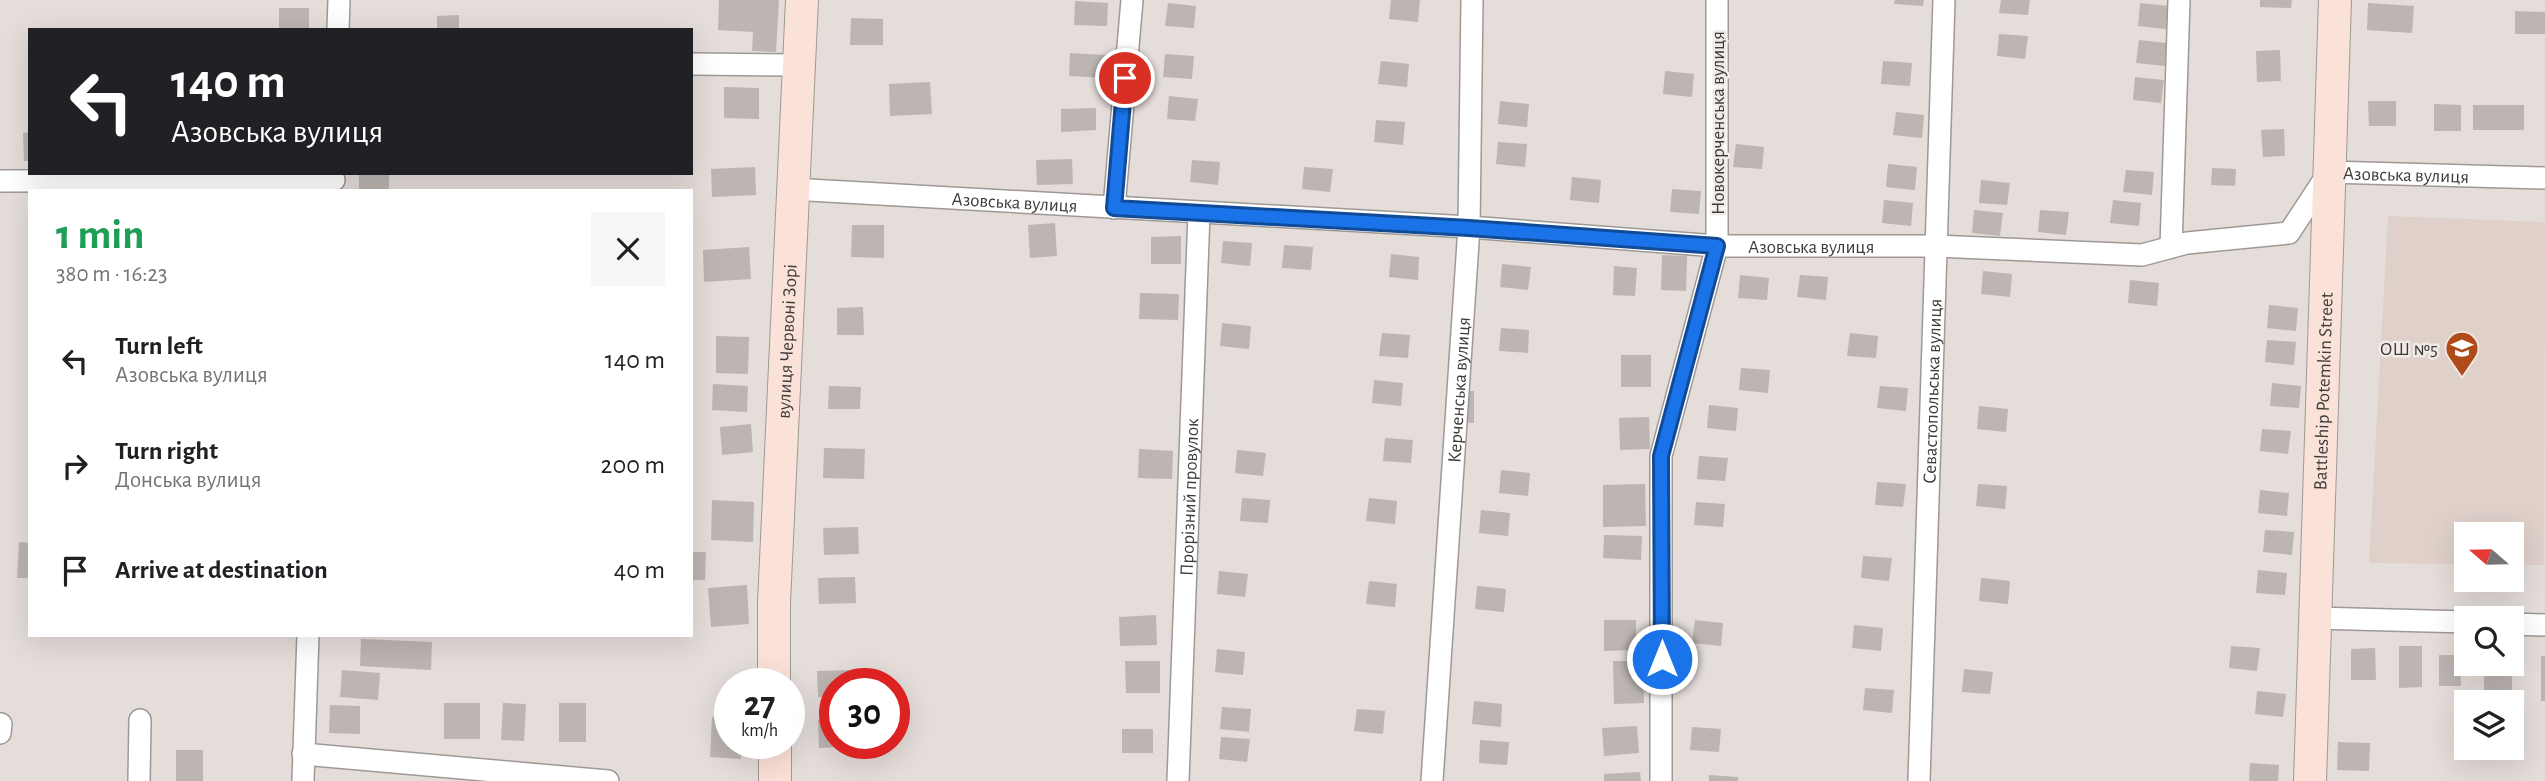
<!DOCTYPE html>
<html lang="en">
<head>
<meta charset="utf-8">
<style>
	:root { --surface:#fff; --page:#f6f6f6; --text:#202124; --muted:#757577 }
	body { margin:0; font-family:"Alegreya Sans",sans-serif; background:var(--page); color:var(--text); height:100vh; display:flex; flex-direction:column; font-size:26px; white-space:nowrap }
	* { box-sizing:border-box; margin:0 }
	p { font-size:23px; color:var(--muted) }
	.icon { flex:none; width:38px; height:38px; fill:none; stroke:currentColor; stroke-width:2; stroke-linecap:round; stroke-linejoin:round }
	.map { position:relative; flex:1; overflow:hidden }
	.sheet { position:absolute; left:28px; top:189px; width:665px; height:448px; display:flex; flex-direction:column; background:var(--surface); border-radius:0px; box-shadow:0 7px 28px #0002 }
	.sheet>* { flex:none }
	.hud { position:absolute; left:28px; top:28px; width:665px; height:147px; border-radius:0px; box-shadow:0 7px 28px #0002; background:#202124; color:#fff; overflow:hidden }
	.needle { width:46px; rotate:290deg }
	.fabs { position:absolute; left:2454px; top:522px; display:grid; gap:14px }
	.fabs a { display:grid; place-items:center; width:70px; height:70px; border-radius:0px; background:var(--surface); box-shadow:0 7px 28px #0002; font-size:35px }
	.speed { position:absolute; left:714px; top:668px; display:flex; gap:14px; font-size:35px; font-weight:700; text-align:center }
	.speed>* { display:grid; place-content:center; width:91px; height:91px; border-radius:50%; background:var(--surface); box-shadow:0 7px 28px #0002; line-height:1 }
	.speed small { font-size:18px; font-weight:400 }
	.speed .limit { border:10px solid #d22; background:#fff; color:#111 }
	.pin { position:absolute; display:grid; place-items:center; width:60px; height:60px; color:#fff; margin:-30px; border:4px solid #fff; border-radius:50%; box-shadow:0 2px 7px #0007 }
	.me { position:absolute; width:77px; margin:-38px; rotate:0deg; stroke-linejoin:round; filter:drop-shadow(0 0 5px #0008) }
	.turn { display:flex; align-items:center; gap:24px; height:147px; padding:0 28px; font-size:32px }
	.turn .icon { width:91px; height:91px; stroke-width:2.5 }
	.turn b { display:block; font-size:49px; line-height:60px }
	.round { display:grid; place-items:center; flex:none; width:74px; height:74px; border-radius:0px; background:var(--page) }
	.overview { display:flex; align-items:center; justify-content:space-between; height:119px; padding:0 28px }
	h1 { font-size:42px; font-weight:600; line-height:52px; color:#1e9e55 }
	ul { padding:0; list-style:none }
	li { display:flex; align-items:center; gap:21px; height:105px; padding:0 28px }
	li div { flex:1 }
	li b { display:block; font-size:26px }
	li em { font-style:normal }
	.map>svg:first-child { display:block }
	.built { fill:#dfd0ca }
	.building { fill:#bcb5b2 }
	.lines { fill:none; stroke-linecap:round; stroke-linejoin:round }
	.street-casing { stroke:#9f9996; stroke-width:24 }
	.secondary-casing { stroke:#9f9996; stroke-width:34 }
	.street { stroke:#fff; stroke-width:21 }
	.secondary { stroke:#fbe2d8; stroke-width:32 }
	.route-casing { stroke:#114b97; stroke-width:18 }
	.route { stroke:#1a73e8; stroke-width:12 }
	.labels { text-anchor:middle; stroke-width:5; stroke-linejoin:round; paint-order:stroke }
	.street-label { font-size:19px; fill:#3e3c3a; stroke:#f1eae7 }
	.poi-label { font-size:19px; fill:#3e3c3a; stroke:#f1eae7; text-anchor:end }
</style>
</head>
<body>
<div class="map">
<svg width="2545" height="781" viewBox="0 0 2545 781">
	<rect width="100%" height="100%" fill="#e4ddda"/>
	<!-- built -->
	<path class="built" d="M2388,216L2545,222L2544,565H2511V534H2466V564L2369,563Z"/>
	<!-- building -->
	<g class="building">
		<path d="M719,0H779L776,52L752,51L753,32L718,30Z"/>
		<path d="M1391,0H1420L1418,22L1389,19Z"/>
		<path d="M1895,0H1924L1923,6L1894,4Z"/>
		<path d="M2001,0H2030L2028,15L1999,13Z"/>
		<path d="M2260,0H2292L2291,8L2260,7Z"/>
		<path d="M1075,1L1108,3L1107,26L1074,25Z"/>
		<path d="M1168,3L1196,6L1194,28L1165,26Z"/>
		<path d="M2140,3L2169,6L2166,29L2138,26Z"/>
		<path d="M2368,3L2414,6L2412,33L2367,30Z"/>
		<rect x="279" y="8" width="30" height="22"/>
		<path d="M2515,11L2545,12V34H2515Z"/>
		<path d="M459,15V30H437V16Z"/>
		<path d="M851,18L883,19V45H850Z"/>
		<path d="M1999,34L2028,36L2025,59L1997,56Z"/>
		<path d="M2139,40L2167,43L2165,66L2136,63Z"/>
		<path d="M2280,50L2281,81L2257,82L2256,51Z"/>
		<path d="M1070,53L1106,55L1105,78L1069,76Z"/>
		<path d="M1165,54L1194,56L1192,79L1163,77Z"/>
		<path d="M1381,61L1409,64L1407,87L1378,84Z"/>
		<path d="M1883,61L1912,63L1910,86L1881,84Z"/>
		<path d="M1665,71L1694,74L1692,97L1663,94Z"/>
		<path d="M2135,77L2164,80L2161,103L2133,100Z"/>
		<path d="M930,82L932,114L890,116L889,84Z"/>
		<path d="M724,87L759,88V119L724,118Z"/>
		<path d="M1169,96L1198,99L1195,121L1167,119Z"/>
		<path d="M1500,101L1529,104L1527,127L1498,124Z"/>
		<path d="M2368,101H2396V126H2369Z"/>
		<path d="M2434,104L2461,105V131H2434Z"/>
		<rect x="2473" y="105" width="51" height="25"/>
		<path d="M1096,108V130L1061,132V109Z"/>
		<path d="M1896,112L1924,115L1922,138L1893,135Z"/>
		<path d="M1376,120L1405,122L1403,145L1374,142Z"/>
		<path d="M2284,129L2285,156L2263,157L2261,130Z"/>
		<path d="M30,132V161H24L23,133Z"/>
		<path d="M1498,142L1527,144L1525,167L1496,164Z"/>
		<path d="M1736,144L1764,147L1762,169L1733,167Z"/>
		<path d="M1072,159L1073,184L1037,185L1036,160Z"/>
		<path d="M1192,160L1220,162L1218,185L1190,182Z"/>
		<path d="M1888,164L1917,167L1915,190L1886,187Z"/>
		<path d="M755,167L756,195L712,197L711,169Z"/>
		<path d="M1304,167L1333,169L1330,192L1302,189Z"/>
		<path d="M2212,168L2236,169L2235,186L2211,185Z"/>
		<path d="M2126,170L2154,172L2152,195L2123,192Z"/>
		<rect x="359" y="173" width="30" height="18"/>
		<path d="M1572,177L1601,180L1599,203L1570,200Z"/>
		<path d="M1981,180L2010,183L2007,205L1979,203Z"/>
		<path d="M1672,189L1701,191L1699,214L1670,212Z"/>
		<path d="M1884,200L1913,203L1911,226L1882,223Z"/>
		<path d="M2113,200L2141,203L2139,226L2110,223Z"/>
		<path d="M1974,210L2003,213L2000,236L1972,233Z"/>
		<path d="M2040,210L2069,212L2066,235L2038,232Z"/>
		<path d="M1055,223L1057,256L1030,258L1028,225Z"/>
		<path d="M852,225H884V258L851,257Z"/>
		<path d="M1181,236V264H1151V237Z"/>
		<path d="M1223,241L1252,243L1250,266L1221,263Z"/>
		<path d="M1284,245L1313,247L1311,270L1282,268Z"/>
		<path d="M749,247L751,279L704,282L703,250Z"/>
		<path d="M1391,254L1419,257L1418,280L1389,277Z"/>
		<path d="M1662,255L1687,256L1686,291L1661,290Z"/>
		<path d="M1502,264L1531,267L1528,290L1500,287Z"/>
		<path d="M1614,266L1637,268L1635,296L1613,295Z"/>
		<path d="M1983,271L2012,274L2010,297L1981,294Z"/>
		<path d="M1740,275L1769,278L1767,300L1738,298Z"/>
		<path d="M1800,275L1828,277L1826,300L1797,297Z"/>
		<path d="M2130,280L2159,283L2157,306L2128,303Z"/>
		<path d="M1140,293L1179,294L1178,320L1139,319Z"/>
		<path d="M2269,305L2298,308L2296,331L2267,328Z"/>
		<path d="M863,307L864,335H837V308Z"/>
		<path d="M1222,323L1251,326L1249,349L1220,346Z"/>
		<path d="M1501,328L1529,330L1528,353L1499,351Z"/>
		<path d="M1382,333L1410,335L1408,358L1379,356Z"/>
		<path d="M1850,333L1878,336L1876,358L1847,356Z"/>
		<path d="M716,336L749,337L748,374L716,373Z"/>
		<path d="M2267,340L2296,342L2294,365L2265,362Z"/>
		<rect x="1621" y="355" width="30" height="32"/>
		<path d="M1741,368L1770,370L1768,393L1739,390Z"/>
		<path d="M1374,380L1403,383L1401,406L1372,403Z"/>
		<path d="M2272,383L2301,386L2299,408L2270,406Z"/>
		<path d="M713,384L748,386L747,412L712,410Z"/>
		<path d="M829,386L861,387L860,409H828Z"/>
		<path d="M1880,386L1908,388L1906,411L1877,408Z"/>
		<path d="M1455,390L1474,391V423L1455,422Z"/>
		<path d="M1709,405L1738,408L1736,431L1707,428Z"/>
		<path d="M1979,406L2008,409L2006,432L1977,429Z"/>
		<path d="M1649,417L1650,449L1620,450L1619,418Z"/>
		<path d="M751,424L753,452L722,455L720,427Z"/>
		<path d="M2262,429L2291,431L2288,454L2260,451Z"/>
		<path d="M1385,438L1413,440L1411,463L1383,461Z"/>
		<path d="M824,448L865,449L864,479L823,478Z"/>
		<path d="M1139,449L1173,451L1172,479L1138,478Z"/>
		<path d="M1237,450L1266,453L1263,476L1235,473Z"/>
		<path d="M1699,456L1728,458L1725,481L1697,479Z"/>
		<path d="M1501,470L1530,473L1528,496L1499,493Z"/>
		<path d="M1877,482L1906,484L1903,507L1875,505Z"/>
		<path d="M1645,484L1646,526L1603,527V485Z"/>
		<path d="M1978,484L2007,486L2005,509L1976,506Z"/>
		<path d="M2260,490L2289,493L2287,516L2258,513Z"/>
		<path d="M1242,498L1270,500L1268,523L1240,521Z"/>
		<path d="M1369,498L1397,501L1395,524L1366,521Z"/>
		<path d="M712,500L754,502L753,542L711,540Z"/>
		<path d="M1696,502L1725,504L1723,527L1694,525Z"/>
		<path d="M1481,510L1510,513L1508,536L1479,533Z"/>
		<path d="M858,527L859,554L824,555L823,528Z"/>
		<path d="M2265,530L2294,532L2292,555L2263,552Z"/>
		<path d="M1604,535L1642,536L1641,560L1603,558Z"/>
		<path d="M19,542L30,543V578H17Z"/>
		<path d="M691,552H706L705,580H691Z"/>
		<path d="M1863,556L1892,558L1889,581L1861,578Z"/>
		<path d="M2258,570L2287,573L2285,595L2256,593Z"/>
		<path d="M1219,571L1248,574L1245,597L1217,594Z"/>
		<path d="M855,577L856,603L819,604L818,578Z"/>
		<path d="M1981,578L2010,581L2008,604L1979,601Z"/>
		<path d="M1369,581L1397,584L1395,607L1366,604Z"/>
		<path d="M747,585L749,624L711,627L708,588Z"/>
		<path d="M1477,586L1506,589L1504,612L1475,609Z"/>
		<path d="M1156,615L1157,645L1120,646L1119,617Z"/>
		<path d="M1604,620H1636V650L1604,651Z"/>
		<path d="M1695,620L1723,623L1721,646L1692,643Z"/>
		<path d="M1854,625L1883,628L1881,651L1852,648Z"/>
		<path d="M361,639L432,642L431,670L360,666Z"/>
		<path d="M2231,646L2260,648L2257,671L2229,668Z"/>
		<path d="M2399,646H2422V687L2399,688Z"/>
		<path d="M2375,648L2376,680H2351V649Z"/>
		<path d="M1217,649L1245,652L1243,675L1215,672Z"/>
		<path d="M2439,655H2460L2461,686H2439Z"/>
		<rect x="2541" y="656" width="4" height="45"/>
		<path d="M1125,661H1160V693H1126Z"/>
		<path d="M1613,661H1643L1644,703L1614,704Z"/>
		<rect x="2484" y="663" width="28" height="30"/>
		<path d="M1964,669L1993,672L1990,694L1962,692Z"/>
		<path d="M342,670L380,673L378,700L340,697Z"/>
		<path d="M857,670L858,684H835V696L818,697L817,671Z"/>
		<path d="M1865,688L1894,690L1892,713L1863,710Z"/>
		<path d="M2257,691L2286,694L2283,717L2255,714Z"/>
		<path d="M1474,701L1502,704L1501,727L1472,724Z"/>
		<rect x="444" y="703" width="36" height="36"/>
		<path d="M503,703L526,704L524,741L501,740Z"/>
		<rect x="559" y="703" width="27" height="39"/>
		<path d="M330,705L360,706V734L329,733Z"/>
		<path d="M1222,707L1251,709L1249,732L1220,729Z"/>
		<path d="M1357,709L1385,711L1383,734L1354,731Z"/>
		<path d="M712,717L730,718V744H742L741,759L710,757Z"/>
		<path d="M835,719V744H859V746L819,748L818,720Z"/>
		<path d="M1637,726L1639,753L1604,756L1602,728Z"/>
		<path d="M1692,727L1721,729L1719,752L1690,750Z"/>
		<rect x="1122" y="729" width="31" height="24"/>
		<path d="M1221,737L1250,739L1247,762L1219,759Z"/>
		<path d="M1480,740L1509,742L1507,765L1479,763Z"/>
		<path d="M2338,742L2370,743L2369,771L2337,770Z"/>
		<rect x="176" y="750" width="27" height="31"/>
		<path d="M2250,763L2279,765L2278,781H2249Z"/>
		<path d="M1640,772L1641,781H1604V774Z"/>
		<path d="M1709,775L1738,777V781H1709Z"/>
	</g>
	<g class="lines">
		<defs>
			<g id="street">
				<path d="M338,30L339,0"/>
				<path d="M691,64L798,65"/>
				<path d="M0,181L334,180"/>
				<path id="s1" d="M791,189L1469,227L1717,246H1936L2142,255L2187,243L2289,233L2329,172L2545,178"/>
				<path d="M1114,208L1132,0"/>
				<path d="M2171,247L2179,0"/>
				<path d="M2315,618L2466,622"/>
				<path d="M2511,624L2545,625"/>
				<path d="M0,733L1,724"/>
				<path d="M303,754L608,781"/>
				<path d="M139,781L140,720"/>
				<path d="M303,781L308,635"/>
				<path id="s2" d="M1178,781L1199,213"/>
				<path id="s3" d="M1432,781L1469,227L1472,0"/>
				<path d="M1661,781V456L1717,246V0"/>
				<path id="s4" d="M1919,781L1944,0"/>
			</g>
			<g id="secondary">
				<path id="s5" d="M774,684V603L802,0"/>
				<path d="M775,744V781"/>
				<path id="s6" d="M2310,781L2335,0"/>
			</g>
		</defs>
		<!-- street casing -->
		<use href="#street" class="street-casing"/>
		<!-- secondary casing -->
		<use href="#secondary" class="secondary-casing"/>
		<!-- street -->
		<use href="#street" class="street"/>
		<!-- secondary -->
		<use href="#secondary" class="secondary"/>
	</g>
	<g class="lines">
		<defs>
			<path id="route" d="M1125,78L1114,208L1469,228L1717,246L1661,456L1662,659"/>
		</defs>
		<!-- route casing -->
		<use href="#route" class="route-casing"/>
		<!-- route -->
		<use href="#route" class="route"/>
	</g>
	<!-- icons -->
	<defs>
		<symbol id="school-pin" viewBox="-11 -11 22 30"><path d="M0 17L-7.5 6A9.5 9.5 0 1 1 7.5 6Z" fill="#af4b18" stroke="#f1eae7"/><path d="M0-5L7-2L0 1L-7-2ZM-4 1L0 2.5L4 1V4Q0 6-4 4Z" fill="#fff"/></symbol>
	</defs>
	<g fill-rule="evenodd">
		<use href="#school-pin" x="2443" y="329" width="38" height="52"/>
	</g>
	<g class="labels">
		<!-- street labels -->
		<g class="street-label">
			<text transform="translate(1717 123) rotate(-90)" y="7">Новокерченська вулиця</text>
			<text dy="7" stroke="none"><textPath href="#s1" startOffset="1652">Азовська вулиця</textPath></text>
			<text dy="7" stroke="none"><textPath href="#s1" startOffset="224">Азовська вулиця</textPath></text>
			<text dy="7" stroke="none"><textPath href="#s1" startOffset="1022">Азовська вулиця</textPath></text>
			<text dy="7" stroke="none"><textPath href="#s5" startOffset="343">вулиця Червоні Зорі</textPath></text>
			<text dy="7" stroke="none"><textPath href="#s4" startOffset="390">Севастопольська вулиця</textPath></text>
			<text dy="7" stroke="none"><textPath href="#s6" startOffset="390">Battleship Potemkin Street</textPath></text>
			<text dy="7" stroke="none"><textPath href="#s3" startOffset="392">Керченська вулиця</textPath></text>
			<text dy="7" stroke="none"><textPath href="#s2" startOffset="284">Прорізний провулок</textPath></text>
		</g>
		<!-- poi labels -->
		<g class="poi-label">
			<text x="2438" y="355">ОШ №5</text>
		</g>
	</g>
</svg>
<div class="fabs">
<a><svg class="needle" viewBox="-14 -14 28 28"><path d="M0-13l5 13h-10z" fill="#e53935"/><path d="M0 13l5-13h-10z" fill="#757577"/></svg></a>
<a><svg class="icon" aria-label="search" viewBox="0 0 24 24"><circle cx="10" cy="10" r="6"/><path d="M15 15l6 6"/></svg></a>
<a><svg class="icon" aria-label="layers" viewBox="0 0 24 24"><path d="M12 4l9 5-9 5-9-5zM3 14l9 5 9-5"/></svg></a>
</div>
<div class="speed"><div>27<small>km/h</small></div><div class="limit">30</div></div>
<div class="pin" style="left:1125px;top:78px;background:#d93025"><svg class="icon" aria-label="arrive" viewBox="0 0 24 24"><path d="M6 21V4h12l-3 4 3 4H6"/></svg></div>
<svg class="me" style="left:1662px;top:659px" viewBox="-20 -20 40 40"><circle r="17" fill="#1a73e8" stroke="#fff" stroke-width="3"/><path d="M0-11L8 9 0 5-8 9z" fill="#fff"/></svg>
<div class="hud">
<div class="turn"><svg class="icon" aria-label="left" viewBox="0 0 24 24"><path d="M17 20v-9H6M10 6l-5 5 5 5"/></svg><div><b>140 m</b>Азовська вулиця</div></div>
</div>
<section class="sheet">
<div class="overview"><div><h1>1 min</h1><p>380 m · 16:23</p></div><a class="round"><svg class="icon" aria-label="close" viewBox="0 0 24 24"><path d="M6 6l12 12M18 6L6 18"/></svg></a></div>
<ul>
<li><svg class="icon" aria-label="left" viewBox="0 0 24 24"><path d="M17 20v-9H6M10 6l-5 5 5 5"/></svg><div><b>Turn left</b><p>Азовська вулиця</p></div><em>140 m</em></li>
<li><svg class="icon" aria-label="right" viewBox="0 0 24 24"><path d="M7 20v-9h11M14 6l5 5-5 5"/></svg><div><b>Turn right</b><p>Донська вулиця</p></div><em>200 m</em></li>
<li><svg class="icon" aria-label="arrive" viewBox="0 0 24 24"><path d="M6 21V4h12l-3 4 3 4H6"/></svg><div><b>Arrive at destination</b></div><em>40 m</em></li>
</ul>
</section>
</div>
</body>
</html>
